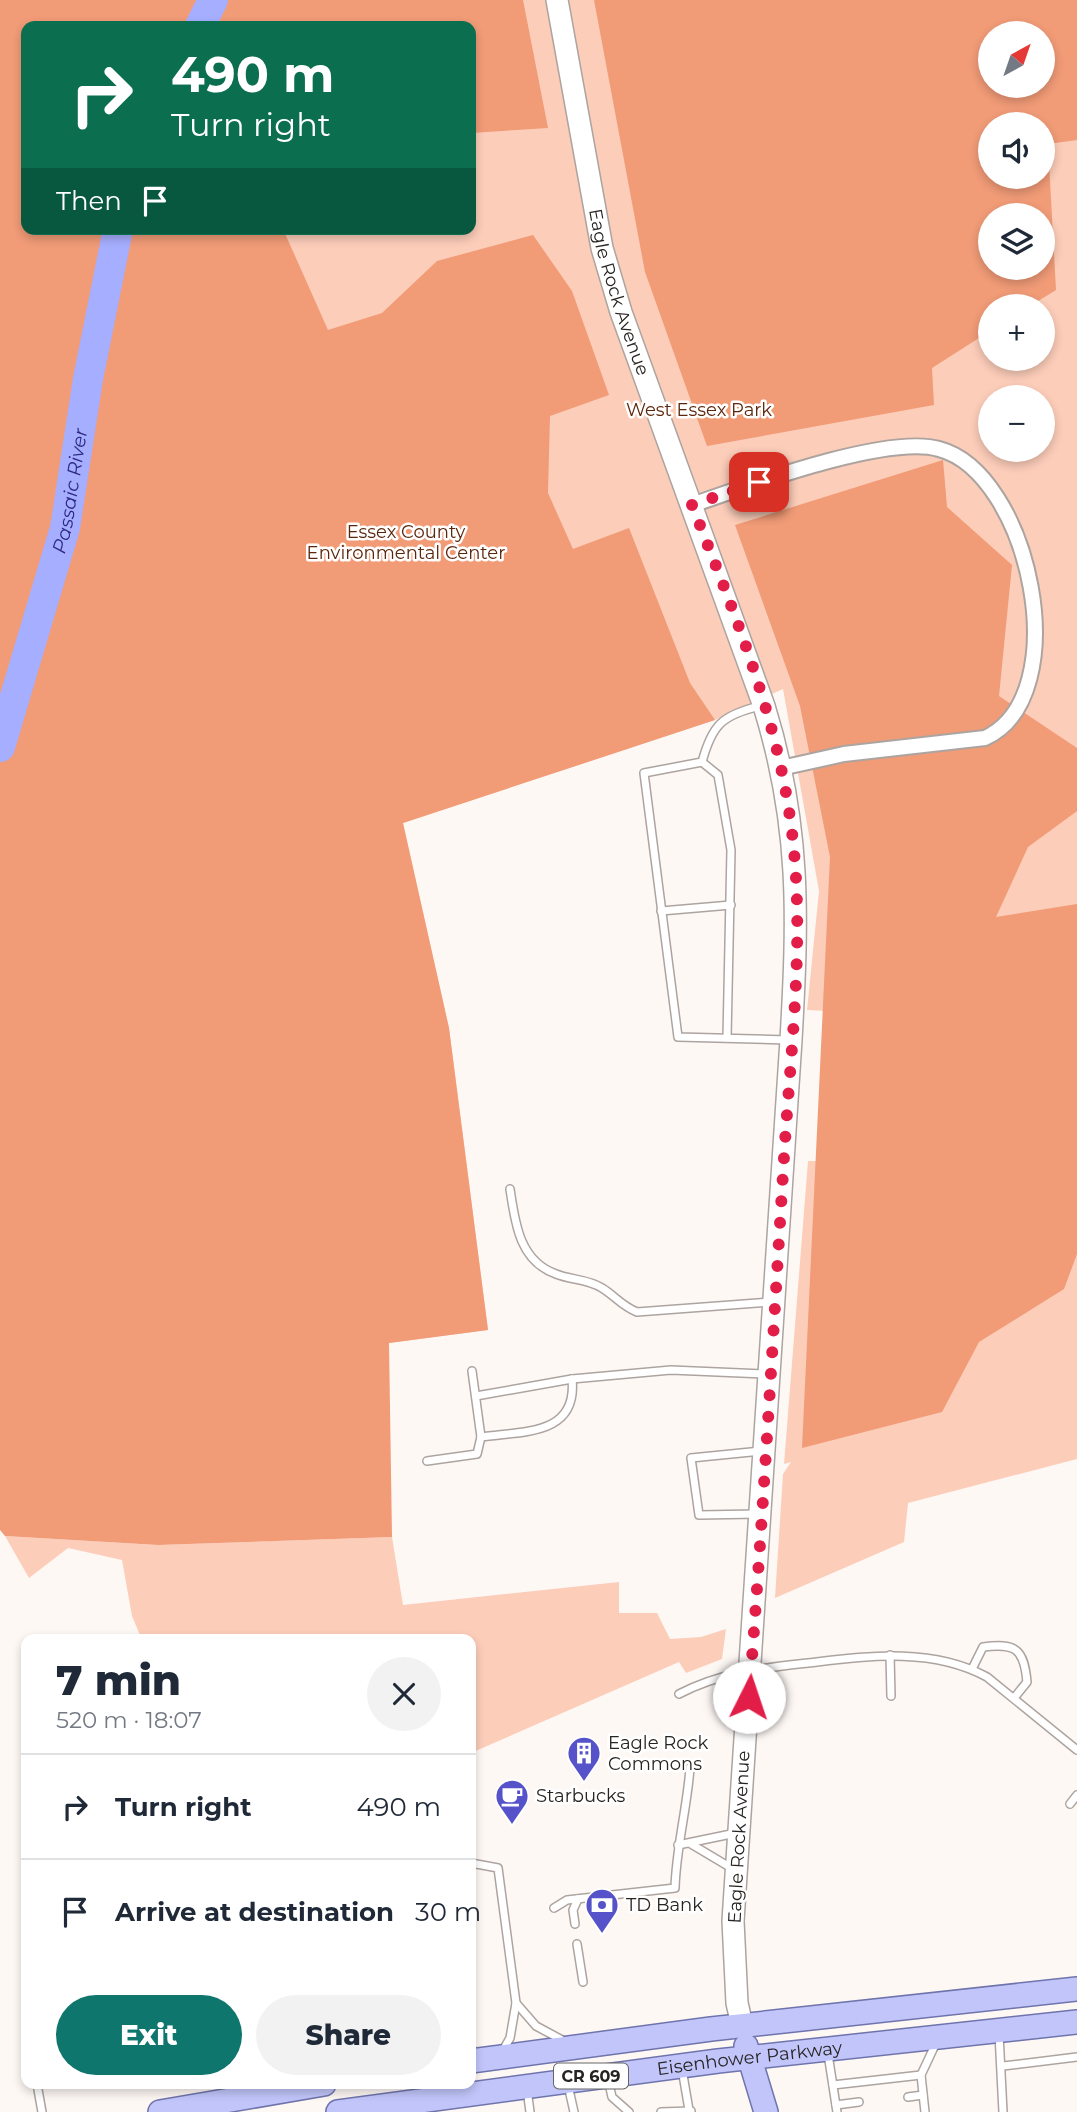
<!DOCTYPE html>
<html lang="en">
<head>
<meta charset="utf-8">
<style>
	:root { --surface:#fff; --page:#f2f2f3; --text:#1f2937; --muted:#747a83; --line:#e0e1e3; --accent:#0f766e }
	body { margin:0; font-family:Montserrat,sans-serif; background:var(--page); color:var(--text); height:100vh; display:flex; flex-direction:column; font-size:26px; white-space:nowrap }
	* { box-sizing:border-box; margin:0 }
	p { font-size:23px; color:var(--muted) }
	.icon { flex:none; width:38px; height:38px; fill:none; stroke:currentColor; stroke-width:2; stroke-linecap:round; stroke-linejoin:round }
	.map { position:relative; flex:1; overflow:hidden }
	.panel { position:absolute; left:21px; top:1634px; width:455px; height:455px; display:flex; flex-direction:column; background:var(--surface); border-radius:14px; box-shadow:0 4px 10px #0003 }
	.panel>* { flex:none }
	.guide { position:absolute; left:21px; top:21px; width:455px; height:214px; border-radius:14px; box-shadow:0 4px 10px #0003; background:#0b6e4f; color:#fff; overflow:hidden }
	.needle { width:46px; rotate:40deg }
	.controls { position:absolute; left:978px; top:21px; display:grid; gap:14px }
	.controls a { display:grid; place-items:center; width:77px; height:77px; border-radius:50%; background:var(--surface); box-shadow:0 4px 10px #0003; font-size:35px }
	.pin { position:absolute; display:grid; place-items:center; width:60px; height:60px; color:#fff; margin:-30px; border-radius:14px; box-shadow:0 4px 10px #0006 }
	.me { position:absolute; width:77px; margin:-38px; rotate:4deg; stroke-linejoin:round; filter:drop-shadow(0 0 5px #0008) }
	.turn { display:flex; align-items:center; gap:24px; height:147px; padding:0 35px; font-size:32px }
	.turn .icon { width:91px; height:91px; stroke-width:2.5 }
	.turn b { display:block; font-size:49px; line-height:60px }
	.then { display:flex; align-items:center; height:66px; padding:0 35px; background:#0003; gap:14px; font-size:26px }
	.round { display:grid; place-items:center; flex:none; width:74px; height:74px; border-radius:37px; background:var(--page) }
	.headline { display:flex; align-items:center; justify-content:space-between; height:119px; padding:0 35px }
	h1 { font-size:42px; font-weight:800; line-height:52px }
	.primary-button { display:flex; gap:14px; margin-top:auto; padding:14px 35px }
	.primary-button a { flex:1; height:80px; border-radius:42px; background:var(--accent); color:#fff; font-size:28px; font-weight:800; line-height:80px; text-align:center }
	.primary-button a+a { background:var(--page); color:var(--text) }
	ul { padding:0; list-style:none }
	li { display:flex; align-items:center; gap:21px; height:105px; padding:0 35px; border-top:2px solid var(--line) }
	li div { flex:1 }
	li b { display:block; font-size:26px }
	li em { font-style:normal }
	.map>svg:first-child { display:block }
	.green { fill:#fccdb9; fill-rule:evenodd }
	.forest { fill:#f19b77; fill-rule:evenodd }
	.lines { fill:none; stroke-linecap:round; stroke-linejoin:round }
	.river { stroke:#a6aeff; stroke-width:30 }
	.service-casing { stroke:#ada4a0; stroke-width:10 }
	.minor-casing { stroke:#ada4a0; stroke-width:18 }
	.secondary-casing { stroke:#ada4a0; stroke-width:24 }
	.primary-casing { stroke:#6f74ac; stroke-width:26 }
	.service { stroke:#fff; stroke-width:7 }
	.minor { stroke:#fff; stroke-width:14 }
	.secondary { stroke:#fff; stroke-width:21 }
	.primary { stroke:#c1c5fa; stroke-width:23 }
	.route { stroke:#e11d48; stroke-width:12; stroke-dasharray:0 21.6 }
	.labels { text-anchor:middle; stroke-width:5; stroke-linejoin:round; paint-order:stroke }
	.shield { fill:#fff; stroke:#676564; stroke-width:2 }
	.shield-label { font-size:16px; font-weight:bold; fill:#262321 }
	.street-label { font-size:18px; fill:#262321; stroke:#fff }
	.park-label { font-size:18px; fill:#5b260c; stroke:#fff }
	.poi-label { font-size:18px; fill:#262321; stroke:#fff; text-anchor:start }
	.water-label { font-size:19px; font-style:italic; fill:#2f2983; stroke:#fff }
</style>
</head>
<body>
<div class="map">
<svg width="1077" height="2112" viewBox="0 0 1077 2112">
	<rect width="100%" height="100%" fill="#fef8f5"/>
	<!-- green -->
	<g class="green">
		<path d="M289,0H1077V1459L908,1503L904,1542L775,1598L783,1474L791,1462L784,1464L808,1161L967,1160L972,1018L807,1010L819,891L783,689L715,720L403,823L449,1028L488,1330L389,1343L0,1275L181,229H471V26ZM990,33H1043V86H990ZM990,124H1043V177H990ZM990,215H1043V268H990ZM990,306H1043V359H990ZM990,397H1043V450H990Z"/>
		<path d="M5,1536L158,1545L392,1537L403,1605L619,1582V1613H657L670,1639L701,1637L726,1629L722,1659L686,1673L679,1662L471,1753V1640H142L132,1616L122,1560L68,1548L29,1578Z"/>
	</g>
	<!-- forest -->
	<g class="forest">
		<path d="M0,0H523L548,128L471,133V26H26V229H283L328,330L382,313L437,261L533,235L572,291L609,395L550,416L548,493L573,549L629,528L690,683L715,720L403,823L449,1028L488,1330L389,1343L392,1537L158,1545L5,1536L0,1530Z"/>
		<path d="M594,0H1077V140L1048,144L1056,290L1030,306H990V331L932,368L934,405L707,446L645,272ZM990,33H1043V86H990ZM990,124H1043V177H990ZM990,215H1043V268H990Z"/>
		<path d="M943,460L947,507L1012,565L999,696L1077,748V811L1028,847L996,917L1077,904V1254L1064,1289L979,1342L942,1412L802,1448L830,857L800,706L735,525Z"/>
	</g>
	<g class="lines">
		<!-- river -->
		<g class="river">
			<path d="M200,26L213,0"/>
			<path id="s1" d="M0,747L65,528L88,379L118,229"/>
		</g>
		<defs>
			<g id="service">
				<path d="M760,706C722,715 712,725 702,762L644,773L678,1037L788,1040"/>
				<path d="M702,762L718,775L731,850L727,1038"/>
				<path d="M661,911L731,905"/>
				<path d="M510,1189C515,1222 519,1261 556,1274C571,1280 588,1279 602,1288C615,1296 622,1306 637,1312L771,1302"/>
				<path d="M476,1396L572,1379L671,1370L766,1374"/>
				<path d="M481,1437C522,1431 578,1436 572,1379"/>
				<path d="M427,1461L477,1454L481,1437L472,1371"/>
				<path d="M758,1514L699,1515L691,1458L761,1451"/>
				<path d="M890,1655L891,1696"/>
				<path d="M972,1669L983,1647C1015,1643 1024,1648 1027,1682L1014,1698"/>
				<path d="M679,1694C721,1672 763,1668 808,1663C868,1656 932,1647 987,1677L1077,1750"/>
				<path d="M1070,1804L1077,1795"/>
				<path d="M691,1844L733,1869"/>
				<path d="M678,1845L736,1833"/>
				<path d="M471,1863L498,1868L516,2003L536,2026L564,2041"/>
				<path d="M554,1908L567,1900L675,1888C676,1848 687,1809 690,1768"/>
				<path d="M575,1924L573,1910L578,1899"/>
				<path d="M577,1944L583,1982"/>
				<path d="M999,2034L1003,2112"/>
				<path d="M502,2052L510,2038L516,2003"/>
				<path d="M828,2054L837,2112"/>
				<path d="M1003,2066L1077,2057"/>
				<path d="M682,2069L689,2110"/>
				<path d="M608,2079L612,2097L629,2112"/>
				<path d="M37,2084L42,2112"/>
				<path d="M568,2085L574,2112"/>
				<path d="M833,2085L921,2075"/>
				<path d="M527,2089L530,2112"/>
				<path d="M908,2097L923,2095"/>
				<path d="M836,2105L859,2102"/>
				<path d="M661,2112L691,2111"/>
				<path d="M925,2112L921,2075L936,2043"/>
			</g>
			<path id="minor" d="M692,505C747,486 887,434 939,449C1030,473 1077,696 985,738L844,754L781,768"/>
			<g id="secondary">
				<path id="s2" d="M557,0L602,248L621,312L764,706C801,825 798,918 791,1040L733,1921L737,2003L742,2025"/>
			</g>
			<g id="primary">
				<path d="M746,2046L766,2112"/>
				<path d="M471,2061L711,2029L1077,1989"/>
				<path d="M160,2112L324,2084"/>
				<path id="s3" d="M338,2112L718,2061L1077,2022"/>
			</g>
		</defs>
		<!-- service casing -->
		<use href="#service" class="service-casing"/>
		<!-- minor casing -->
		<use href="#minor" class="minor-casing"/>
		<!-- secondary casing -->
		<use href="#secondary" class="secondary-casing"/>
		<!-- primary casing -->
		<use href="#primary" class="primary-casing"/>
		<!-- service -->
		<use href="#service" class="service"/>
		<!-- minor -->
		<use href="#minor" class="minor"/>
		<!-- secondary -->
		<use href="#secondary" class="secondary"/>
		<!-- primary -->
		<use href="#primary" class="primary"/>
	</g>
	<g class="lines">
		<!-- route -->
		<path class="route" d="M749,1697C763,1517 773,1337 784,1157C791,1043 807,925 789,811C773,706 731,604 692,505L759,482"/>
	</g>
	<!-- icons -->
	<defs>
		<symbol id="building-pin" viewBox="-11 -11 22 30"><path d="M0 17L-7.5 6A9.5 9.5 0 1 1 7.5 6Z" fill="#5552ca" stroke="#fff"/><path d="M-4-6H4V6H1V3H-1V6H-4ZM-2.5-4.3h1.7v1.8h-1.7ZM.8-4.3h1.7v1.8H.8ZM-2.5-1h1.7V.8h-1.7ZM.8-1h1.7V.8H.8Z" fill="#fff"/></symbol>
		<symbol id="cafe-pin" viewBox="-11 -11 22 30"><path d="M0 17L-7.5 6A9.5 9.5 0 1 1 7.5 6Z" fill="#5552ca" stroke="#fff"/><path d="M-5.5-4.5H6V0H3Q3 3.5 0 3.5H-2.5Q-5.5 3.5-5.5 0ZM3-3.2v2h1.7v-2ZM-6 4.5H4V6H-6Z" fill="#fff"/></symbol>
		<symbol id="bank-pin" viewBox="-11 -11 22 30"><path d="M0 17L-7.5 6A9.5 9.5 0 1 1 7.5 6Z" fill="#5552ca" stroke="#fff"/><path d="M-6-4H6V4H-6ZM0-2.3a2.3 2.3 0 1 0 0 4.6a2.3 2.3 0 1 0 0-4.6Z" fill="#fff"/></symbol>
	</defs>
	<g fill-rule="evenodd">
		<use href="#building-pin" x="565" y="1734" width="38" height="52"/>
		<use href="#cafe-pin" x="493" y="1777" width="38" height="52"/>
		<use href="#bank-pin" x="583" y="1886" width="38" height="52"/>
	</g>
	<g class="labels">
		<!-- shield labels -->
		<rect class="shield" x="554" y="2063.5" width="74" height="25" rx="5"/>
		<g class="shield-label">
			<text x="591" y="2082">CR 609</text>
		</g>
		<!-- street labels -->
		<g class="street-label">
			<text dy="6" stroke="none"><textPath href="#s2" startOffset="299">Eagle Rock Avenue</textPath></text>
			<text transform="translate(739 1837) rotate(-87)" y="6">Eagle Rock Avenue</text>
			<text dy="6" stroke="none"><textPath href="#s3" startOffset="415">Eisenhower Parkway</textPath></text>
		</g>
		<!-- park labels -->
		<g class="park-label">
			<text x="699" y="416">West Essex Park</text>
			<text x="406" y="538">Essex County<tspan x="406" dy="21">Environmental Center</tspan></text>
		</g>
		<!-- poi labels -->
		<g class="poi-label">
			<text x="608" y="1749">Eagle Rock<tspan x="608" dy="21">Commons</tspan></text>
			<text x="536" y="1802">Starbucks</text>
			<text x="626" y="1911">TD Bank</text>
		</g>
		<!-- water labels -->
		<g class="water-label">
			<text dy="7" stroke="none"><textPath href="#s1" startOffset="266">Passaic River</textPath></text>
		</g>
	</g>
</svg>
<div class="controls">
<a><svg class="needle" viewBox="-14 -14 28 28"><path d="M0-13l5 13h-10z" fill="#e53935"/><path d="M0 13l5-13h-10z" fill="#747a83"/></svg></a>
<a><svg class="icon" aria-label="sound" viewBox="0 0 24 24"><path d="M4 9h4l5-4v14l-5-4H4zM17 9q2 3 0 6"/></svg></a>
<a><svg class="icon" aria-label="layers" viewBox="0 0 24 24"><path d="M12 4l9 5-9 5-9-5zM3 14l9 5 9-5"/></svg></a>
<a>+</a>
<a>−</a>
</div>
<div class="pin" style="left:759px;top:482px;background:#d93025"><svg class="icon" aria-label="arrive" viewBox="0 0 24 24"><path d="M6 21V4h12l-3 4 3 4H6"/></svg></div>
<svg class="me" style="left:749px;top:1697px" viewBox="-20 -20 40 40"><circle r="19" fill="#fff"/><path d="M0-13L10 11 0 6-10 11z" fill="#e11d48"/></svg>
<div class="guide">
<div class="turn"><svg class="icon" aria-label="right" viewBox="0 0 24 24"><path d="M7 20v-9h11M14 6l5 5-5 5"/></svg><div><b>490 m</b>Turn right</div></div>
<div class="then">Then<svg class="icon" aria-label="arrive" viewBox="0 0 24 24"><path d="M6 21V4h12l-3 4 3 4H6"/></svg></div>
</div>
<section class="panel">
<div class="headline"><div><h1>7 min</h1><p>520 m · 18:07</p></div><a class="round"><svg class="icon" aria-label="close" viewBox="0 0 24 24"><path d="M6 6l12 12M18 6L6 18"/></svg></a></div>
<ul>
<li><svg class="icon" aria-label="right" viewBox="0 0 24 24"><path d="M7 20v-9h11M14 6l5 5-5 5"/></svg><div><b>Turn right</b></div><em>490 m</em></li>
<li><svg class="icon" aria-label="arrive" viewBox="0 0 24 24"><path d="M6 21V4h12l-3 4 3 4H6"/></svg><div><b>Arrive at destination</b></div><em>30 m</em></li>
</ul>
<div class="primary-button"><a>Exit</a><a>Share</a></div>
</section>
</div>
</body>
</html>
